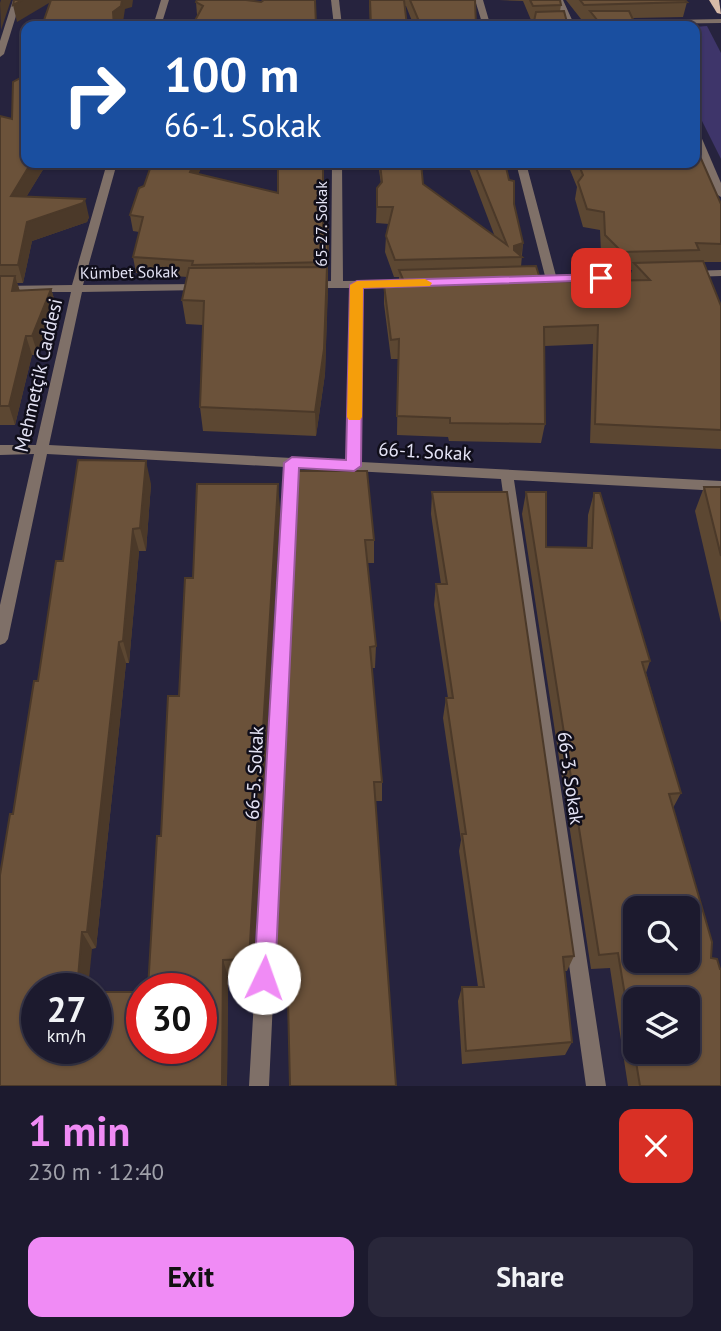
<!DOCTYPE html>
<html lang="en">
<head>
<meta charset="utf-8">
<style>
	:root { --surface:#1c1a2e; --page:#29273a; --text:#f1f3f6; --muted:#a0a1aa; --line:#3a384a; --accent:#f08bf5 }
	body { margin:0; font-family:"PT Sans",sans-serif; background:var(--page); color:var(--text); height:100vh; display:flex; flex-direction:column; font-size:26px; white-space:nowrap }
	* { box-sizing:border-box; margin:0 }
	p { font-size:23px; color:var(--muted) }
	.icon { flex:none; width:38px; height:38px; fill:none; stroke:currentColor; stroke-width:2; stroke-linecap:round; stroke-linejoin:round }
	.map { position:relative; height:1086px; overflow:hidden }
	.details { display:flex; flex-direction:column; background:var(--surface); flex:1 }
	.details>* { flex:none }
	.banner { position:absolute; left:21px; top:21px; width:679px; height:147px; border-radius:14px; box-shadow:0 2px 5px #0004,0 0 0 2px var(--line); background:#1a4fa0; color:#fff; overflow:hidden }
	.buttons { position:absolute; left:623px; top:896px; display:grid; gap:14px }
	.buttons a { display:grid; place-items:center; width:77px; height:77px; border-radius:14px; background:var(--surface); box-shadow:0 2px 5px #0004,0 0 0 2px var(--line); font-size:35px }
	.speed { position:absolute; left:21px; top:973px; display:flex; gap:14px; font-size:35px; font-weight:700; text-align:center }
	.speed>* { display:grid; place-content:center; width:91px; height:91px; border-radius:50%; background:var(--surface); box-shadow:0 2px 5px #0004,0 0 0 2px var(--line); line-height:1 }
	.speed small { font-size:18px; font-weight:400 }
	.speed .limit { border:10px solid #d22; background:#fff; color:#111 }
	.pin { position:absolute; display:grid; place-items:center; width:60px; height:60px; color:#fff; margin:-30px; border-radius:14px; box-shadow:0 4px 10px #0006 }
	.me { position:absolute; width:77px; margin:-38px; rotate:3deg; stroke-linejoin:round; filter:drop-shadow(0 0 5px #0008) }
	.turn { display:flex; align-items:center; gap:24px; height:147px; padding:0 28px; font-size:32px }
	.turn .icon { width:91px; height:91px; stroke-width:2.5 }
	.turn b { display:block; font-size:49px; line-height:60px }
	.round { display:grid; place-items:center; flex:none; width:74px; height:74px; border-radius:14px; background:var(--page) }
	.overview { display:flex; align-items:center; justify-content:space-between; height:119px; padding:0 28px }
	h1 { font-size:42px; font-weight:700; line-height:52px; color:var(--accent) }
	.cta { display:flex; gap:14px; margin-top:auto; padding:14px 28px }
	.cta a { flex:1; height:80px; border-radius:14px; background:var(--accent); color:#111; font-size:28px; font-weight:700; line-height:80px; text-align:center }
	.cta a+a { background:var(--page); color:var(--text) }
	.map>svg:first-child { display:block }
	.green { fill:#3e356a }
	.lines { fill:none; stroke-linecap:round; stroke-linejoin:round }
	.minor { fill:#7f7068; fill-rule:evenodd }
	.primary { fill:#d7baa8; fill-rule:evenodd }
	.wall { fill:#5c4732 }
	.shaded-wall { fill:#4b3929 }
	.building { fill:#6b523a; stroke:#4b3929; stroke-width:2; fill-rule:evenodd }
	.route { fill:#f08bf5; stroke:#9c5a9f; stroke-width:2 }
	.slow { fill:#f59e0b }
	.labels { text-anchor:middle; stroke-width:5; stroke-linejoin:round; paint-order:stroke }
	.far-street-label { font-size:16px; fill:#e4e3f5; stroke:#100e1a }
	.street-label { font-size:19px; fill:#e4e3f5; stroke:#100e1a }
</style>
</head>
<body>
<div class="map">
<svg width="721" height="1086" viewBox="0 0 721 1086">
	<rect width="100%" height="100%" fill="#26233e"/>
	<!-- green -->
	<path class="green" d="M707,26L721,53V159L695,107V27Z"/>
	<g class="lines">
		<!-- minor -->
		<g class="minor">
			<path d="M13,0H21L4,54L0,57V41Z"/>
			<path d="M161,0H169L161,26H153Z"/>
			<path d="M331,0H339L342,26H334Z"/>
			<path d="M475,0H483L490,24L565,22L555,0H563L573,22L721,19V23L483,26Z"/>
			<path d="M695,131L700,134L721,183V197L716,194L695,144Z"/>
			<path d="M107,163H117L83,285L202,284L208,287L202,290L82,292L49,445L348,461L351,288H309L303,285L309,282L331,281L332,163H342L343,281L419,280L425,283L419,286L362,287L361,462L721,481V491L514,480L606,1086H586L501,479L298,468L269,1086H249L285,467L47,454L8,639L5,643L0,645V605L34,454L0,455V445H36L71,292H0V286L72,285Z"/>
			<path d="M516,163H526L556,276L649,273L654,276L653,278L552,283L519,282L518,280L523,277L545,276Z"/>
			<path d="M721,270V276L691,277L686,274L691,271Z"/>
		</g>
		<!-- primary -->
		<path class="primary" d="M709,0H719L721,14L717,13Z"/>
	</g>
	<!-- wall -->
	<g class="wall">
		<path d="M369,0H475L476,26H414L406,6H405L407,26H370Z"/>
		<path d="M499,0H560L561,5L560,11L535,20H531L523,1Z"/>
		<path d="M566,0H685L687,2L683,17L633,18L636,26H588L589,19H581Z"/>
		<path d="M196,2L316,26L197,15Z"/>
		<path d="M22,77L26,163H47L26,197L89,217L87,222L32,241L23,283H17L20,291L51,289L57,308L38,355H32L15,425H0V116L12,119Z"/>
		<path d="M54,163H86L85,164Z"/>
		<path d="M152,163H203L198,174L324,226L328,227V279L325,374L316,436L203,431L200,407L203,325L186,324L182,300L187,277L136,273L133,257L139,232L133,231L130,215L144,186Z"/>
		<path d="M378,163H421L423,184L495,237L467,163H505L523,243L521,267L541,282L629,280L632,270H618L601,253L600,230L583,227L575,199L577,187L568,165V163H695L721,204V262H704L721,306V449L590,443L593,344L545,346V424L541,443L449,441L448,437L397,435L398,359H391L384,304V285L399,284V277H394L385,252L386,236L389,224L376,223L377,188L381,184Z"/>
		<path d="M298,471L374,540V563H367L376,646L375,668H372L382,782V801H375L288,972L277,973L274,957Z"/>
		<path d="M151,484L146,551H139L129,663H126L96,948L92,949L37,989L201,1048L161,836L193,578L280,508L253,974L228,976L227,1086H0L13,814L38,681Z"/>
		<path d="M704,487H721V623L695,511Z"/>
		<path d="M432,492L574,956L567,971H565L572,1042L565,1055L462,1064L458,1001L462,987H478L459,851L461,840L443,718L446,698H448L434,605L436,584H441L431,514Z"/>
		<path d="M526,492L546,547L587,548L588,515L594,493L650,661L646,673L681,793L673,808L711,958L721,1086H628L610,968L591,969L522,514Z"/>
	</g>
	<!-- shaded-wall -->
	<g class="shaded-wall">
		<path d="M1,0H11L1,30L0,3Z"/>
		<path d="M22,0H54L17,22L13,5Z"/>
		<path d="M122,0H133L132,7L125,9L123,22L119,26H114L113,12Z"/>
		<path d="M31,163H47L16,214L11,196Z"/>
		<path d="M194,163H203V164L192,188L190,172Z"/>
		<path d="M85,199L89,217L87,222L32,241L23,283L18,265L27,222Z"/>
		<path d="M523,243L521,257H512L514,246Z"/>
		<path d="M327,267L328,291L325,374L316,436L315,412Z"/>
		<path d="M15,276L21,295L12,291Z"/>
		<path d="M51,289L57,308L38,355L32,336Z"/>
		<path d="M26,336L32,355L15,425L9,406Z"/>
		<path d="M146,461L151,484L146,551L140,528Z"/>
		<path d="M278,484L280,508L253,974L249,959Z"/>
		<path d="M133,529L139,551L129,663L123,641Z"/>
		<path d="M119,642L126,663L96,948L87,932Z"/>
		<path d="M82,932L92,949L88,989H77Z"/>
		<path d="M223,960L228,976L227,1086H222Z"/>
	</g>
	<!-- building -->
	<g class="building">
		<path d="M14,0H22L13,5Z"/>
		<path d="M51,0H122L121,6L113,12L114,26H42Z"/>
		<path d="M197,0H246L261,2L264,0H315L316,26H192L203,6L196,2Z"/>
		<path d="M370,0H404L407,26H371Z"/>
		<path d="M410,0H475L476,26H421Z"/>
		<path d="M530,0H560L561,5L533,6Z"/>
		<path d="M580,0H685L687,2L584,5Z"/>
		<path d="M564,11L568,26H533L536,12Z"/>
		<path d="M590,11H629L636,26H602Z"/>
		<path d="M26,62V163H31L11,196L85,199L83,203L27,222L18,265H0V116L12,119L13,82L22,77Z"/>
		<path d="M695,145L721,204V244L696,243L699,250L622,252L605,235L604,212L587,209L578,182L583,175L578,163H695Z"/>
		<path d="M152,163H194L190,172L278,193V163H323V226L328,227V262L192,265L193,261L133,257L143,217L130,215L139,188L144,186Z"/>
		<path d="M380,163H421L423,184L507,245L474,163H505L509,180L514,181V204L523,243L514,246V250L522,257L395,260L386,236L393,207H377V188L382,182Z"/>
		<path d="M703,261L721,306V430L595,424L598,325L544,327L545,424L450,423V418L397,416L399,339L391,340L384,285L405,284L399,270L536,266L541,282L650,280L634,263Z"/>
		<path d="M327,267L324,349L315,412L200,407L204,301L182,300L189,268Z"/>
		<path d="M0,276H15L12,291L51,289L32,336H26L9,406H0Z"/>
		<path d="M78,460L146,461L140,528L133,529L123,641L119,642L87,932H82L77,989H37V1048H96V992H142V1048H201V989H148L157,836H161L168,696H179L185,578H193L197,484H278L249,959L223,960L222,1086H0V875L10,814H13L34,681H38L56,561H63Z"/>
		<path d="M298,471H367L374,540H365L376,646L370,647L382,782H374L396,1086H290L287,957H274Z"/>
		<path d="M704,487H721V556Z"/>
		<path d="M432,492H507L574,956L563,957L572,1042L466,1051L462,987H484L462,834H466L446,698H453L436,584H447Z"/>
		<path d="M526,492H546V547L592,548L594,493H600L650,661L642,662L681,793L669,794L712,942L711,958L717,959L720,969H721V1086H640L618,953L599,955ZM635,908H688V961H635ZM635,999H688V1052H635Z"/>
	</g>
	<!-- route -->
	<path class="route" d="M601,274L605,275V280L363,288L361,466L354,471L299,468L275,978L272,985L264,988L257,985L254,978L284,463L292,457L346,460L350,285L357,281Z"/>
	<!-- slow -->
	<path class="slow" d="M425,279L432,283L430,286L363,288L362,417L360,420H349L347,417L350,285L357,281Z"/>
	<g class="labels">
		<!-- far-street labels -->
		<g class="far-street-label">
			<text transform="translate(321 224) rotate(-90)" y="6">65-27. Sokak</text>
			<text transform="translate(129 272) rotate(-1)" y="6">Kümbet Sokak</text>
		</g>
		<!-- street labels -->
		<g class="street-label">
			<text transform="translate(38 375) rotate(-77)" y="7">Mehmetçik Caddesi</text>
			<text transform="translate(425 451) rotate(3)" y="7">66-1. Sokak</text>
			<text transform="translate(254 773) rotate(-87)" y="7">66-5. Sokak</text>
			<text transform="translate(571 778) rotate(82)" y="7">66-3. Sokak</text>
		</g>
	</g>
</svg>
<div class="buttons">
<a><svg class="icon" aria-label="search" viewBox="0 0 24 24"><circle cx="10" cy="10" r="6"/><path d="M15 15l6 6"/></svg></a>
<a><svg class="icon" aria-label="layers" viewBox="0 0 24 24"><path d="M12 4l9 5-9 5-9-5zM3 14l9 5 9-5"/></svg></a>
</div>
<div class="speed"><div>27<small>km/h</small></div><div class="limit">30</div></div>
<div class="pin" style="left:601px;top:278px;background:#d93025"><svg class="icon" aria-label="arrive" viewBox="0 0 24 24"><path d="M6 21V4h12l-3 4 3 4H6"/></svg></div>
<svg class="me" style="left:264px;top:978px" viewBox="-20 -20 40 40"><circle r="19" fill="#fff"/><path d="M0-13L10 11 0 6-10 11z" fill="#f08bf5"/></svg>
<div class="banner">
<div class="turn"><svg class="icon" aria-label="right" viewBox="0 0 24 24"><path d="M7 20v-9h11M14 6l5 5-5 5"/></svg><div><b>100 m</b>66-1. Sokak</div></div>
</div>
</div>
<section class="details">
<div class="overview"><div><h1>1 min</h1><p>230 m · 12:40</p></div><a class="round" style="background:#d93025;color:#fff"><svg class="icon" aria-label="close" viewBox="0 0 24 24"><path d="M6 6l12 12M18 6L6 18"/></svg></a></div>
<div class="cta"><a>Exit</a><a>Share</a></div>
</section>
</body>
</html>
